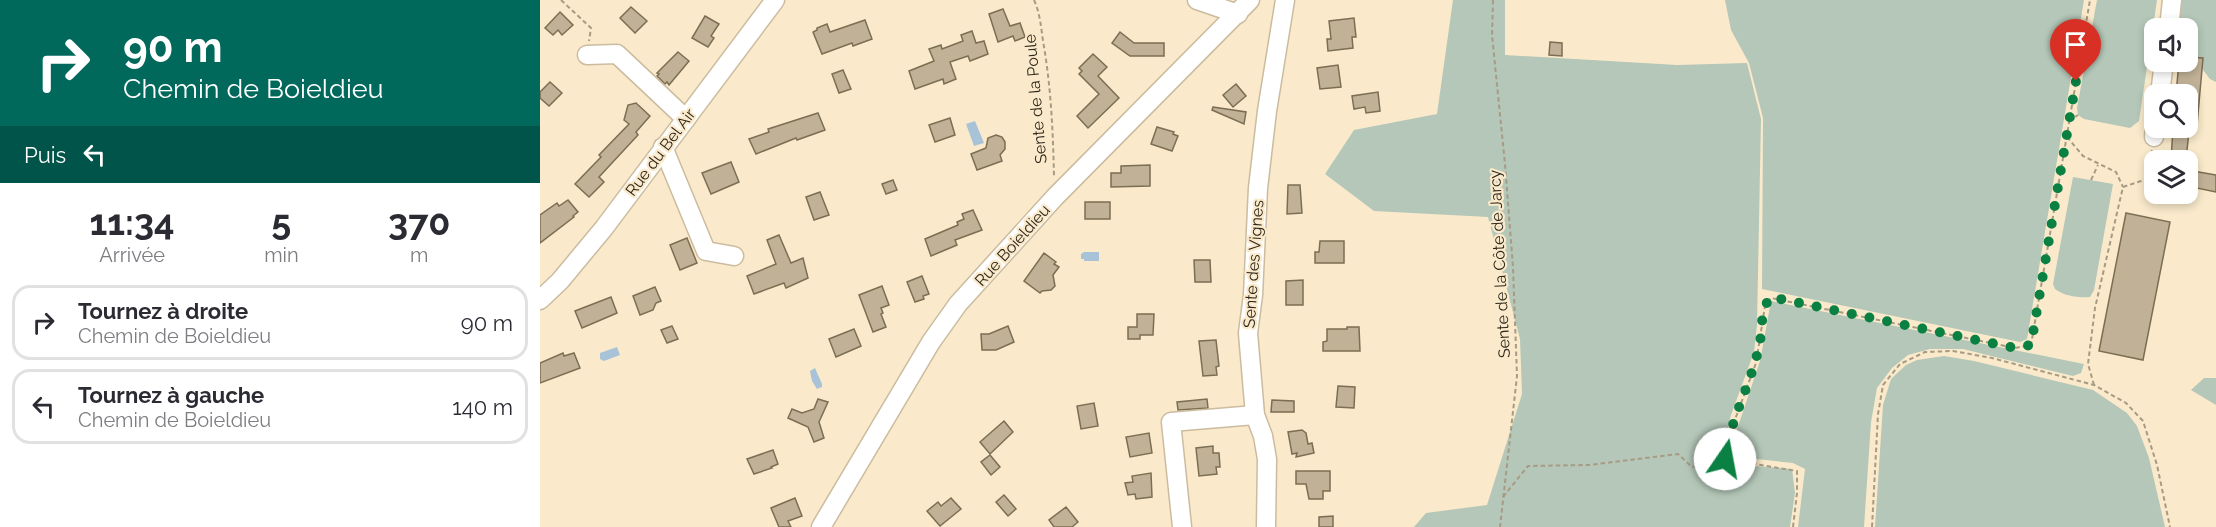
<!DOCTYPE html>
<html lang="fr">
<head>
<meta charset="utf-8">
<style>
	:root { --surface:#fff; --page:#f2f2f3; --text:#2b2b33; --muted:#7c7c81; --line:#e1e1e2 }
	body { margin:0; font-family:Raleway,sans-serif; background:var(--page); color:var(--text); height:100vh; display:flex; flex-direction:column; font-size:22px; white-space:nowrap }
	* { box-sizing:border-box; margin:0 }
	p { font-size:20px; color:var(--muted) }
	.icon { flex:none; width:33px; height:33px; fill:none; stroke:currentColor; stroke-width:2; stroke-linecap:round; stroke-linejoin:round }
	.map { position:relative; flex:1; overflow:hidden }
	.drawer { display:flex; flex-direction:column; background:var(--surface); width:540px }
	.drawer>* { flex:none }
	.guide { background:#00695c; color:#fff; overflow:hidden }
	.buttons { position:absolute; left:1604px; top:18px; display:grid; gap:12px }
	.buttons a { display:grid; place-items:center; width:54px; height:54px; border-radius:12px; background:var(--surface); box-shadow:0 3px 9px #0003; font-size:30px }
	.pin { position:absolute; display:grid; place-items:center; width:51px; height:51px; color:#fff; margin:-62px -26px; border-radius:50% 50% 50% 0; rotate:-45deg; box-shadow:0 0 6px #0007 }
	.pin .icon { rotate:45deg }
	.me { position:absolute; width:66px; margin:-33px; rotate:12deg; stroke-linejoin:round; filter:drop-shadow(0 0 4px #0008) }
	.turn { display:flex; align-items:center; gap:21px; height:126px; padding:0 24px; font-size:27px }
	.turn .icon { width:78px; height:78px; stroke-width:2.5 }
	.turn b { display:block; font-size:42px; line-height:51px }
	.then { display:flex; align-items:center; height:57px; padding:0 24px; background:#0003; gap:12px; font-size:22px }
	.eta { display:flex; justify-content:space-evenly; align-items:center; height:102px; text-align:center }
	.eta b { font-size:36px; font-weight:700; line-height:42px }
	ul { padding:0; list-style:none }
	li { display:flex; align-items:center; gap:18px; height:75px; margin:0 12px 9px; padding:0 12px; border:3px solid var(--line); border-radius:18px }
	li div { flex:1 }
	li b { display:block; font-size:22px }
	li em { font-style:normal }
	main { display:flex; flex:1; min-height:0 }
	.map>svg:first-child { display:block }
	.green { fill:#b4c7b8 }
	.water { fill:#a8c3d8 }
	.building { fill:#c1b297; stroke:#7c6e52; stroke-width:1.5 }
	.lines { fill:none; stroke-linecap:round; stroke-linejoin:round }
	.minor-casing { stroke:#cbbc9f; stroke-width:21 }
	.path { stroke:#a79b84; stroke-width:2; stroke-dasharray:4.5 3; stroke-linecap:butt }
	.minor { stroke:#fff; stroke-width:18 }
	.route { stroke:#0b8043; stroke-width:10; stroke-dasharray:0 18 }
	.labels { text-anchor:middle; stroke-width:4.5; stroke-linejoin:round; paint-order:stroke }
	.street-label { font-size:16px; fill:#2c261a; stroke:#faeacb }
</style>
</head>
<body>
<main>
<section class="drawer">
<div class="guide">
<div class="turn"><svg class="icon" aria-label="right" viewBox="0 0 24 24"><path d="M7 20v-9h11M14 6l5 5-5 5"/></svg><div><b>90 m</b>Chemin de Boieldieu</div></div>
<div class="then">Puis<svg class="icon" aria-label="left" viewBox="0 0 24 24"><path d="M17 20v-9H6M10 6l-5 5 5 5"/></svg></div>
</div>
<div class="eta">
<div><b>11:34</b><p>Arrivée</p></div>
<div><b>5</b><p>min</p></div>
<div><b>370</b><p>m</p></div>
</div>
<ul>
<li><svg class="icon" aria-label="right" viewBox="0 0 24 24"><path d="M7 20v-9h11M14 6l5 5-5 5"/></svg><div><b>Tournez à droite</b><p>Chemin de Boieldieu</p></div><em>90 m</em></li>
<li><svg class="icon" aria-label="left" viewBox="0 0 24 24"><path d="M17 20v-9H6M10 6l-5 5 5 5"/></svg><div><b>Tournez à gauche</b><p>Chemin de Boieldieu</p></div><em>140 m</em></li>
</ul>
</section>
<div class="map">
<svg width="1676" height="527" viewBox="0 0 1676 527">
	<rect width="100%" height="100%" fill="#faeacb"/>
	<!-- green -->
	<g class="green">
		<path d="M913,0H965V55L1137,65L1207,63L1221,119L1217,325L1214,352L1191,415L1179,463L1252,469L1255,493L1250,527H874L886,513L947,505L982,394L980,339L948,217L834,211L785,174L814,130L897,114Z"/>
		<path d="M1185,0H1544L1487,339L1480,342L1222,289L1223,118L1209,63L1191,30Z"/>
		<path d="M1557,0H1617L1599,121L1590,128L1544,119L1538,115L1537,108Z"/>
		<path d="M1639,0H1676V82L1670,79L1647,49V28H1632Z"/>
		<path d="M1533,177L1573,184L1554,290L1550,297C1539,298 1524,296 1515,289L1513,284Z"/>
		<path d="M1231,301L1544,364L1541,373L1533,376L1423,349H1390L1368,355L1352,368L1337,388L1331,422L1324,527H1258L1265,469L1253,463L1188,456L1220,361Z"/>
		<path d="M1404,356L1434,361L1553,390L1587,413L1597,426L1609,458L1625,527H1335L1343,405L1351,379L1366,365L1377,360Z"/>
		<path d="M1664,378H1676V405L1651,390Z"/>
	</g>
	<!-- water -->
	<g class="water">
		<path d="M435,121L444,143L434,146L426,124Z"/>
		<path d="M544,252H559V261H544V259H541V254Z"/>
		<path d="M77,347L80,355L64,361L60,359V353Z"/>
		<path d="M275,368L282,384V387L277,389L272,381L270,371Z"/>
	</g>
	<!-- building -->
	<g class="building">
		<path d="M91,7L107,21L95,33L80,18Z"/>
		<path d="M463,9L470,26L480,23L485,37L475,41L473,36L458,42L449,14Z"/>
		<path d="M20,12L33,25L22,35L18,30L13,35L5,28Z"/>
		<path d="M165,16L179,24L171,36L174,38L168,47L152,38Z"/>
		<path d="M814,18L816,37H812L813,48L788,51L787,39H791L789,21Z"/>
		<path d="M325,20L332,39L313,46L312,43L282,54L273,32L277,30V28L287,24L290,32Z"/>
		<path d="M432,31L436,43L444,41L448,54L430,61L428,56L410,62L416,79L404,84L403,79L375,89L369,71L394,61L389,49L401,45L402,49L423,41L421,35Z"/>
		<path d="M580,32L594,43H624V56H590L572,43Z"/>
		<path d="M1010,42L1022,43V56L1009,55Z"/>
		<path d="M138,52L149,61L129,85L127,82L125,84L117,76L119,74L117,73Z"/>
		<path d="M553,54L567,67L558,76L579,98L548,128L537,116L559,94L539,74L542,71L539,68Z"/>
		<path d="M1647,57L1663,58L1657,125L1654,124L1653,131H1649L1646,160H1631L1633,128H1647V94H1636L1639,62H1647Z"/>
		<path d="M798,65L801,87L780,89L777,68Z"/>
		<path d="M303,70L311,89L299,93L292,74Z"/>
		<path d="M10,82L22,93L9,106L0,98V92Z"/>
		<path d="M696,84L706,96L693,107L683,95Z"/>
		<path d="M838,92L840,111L826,113L825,107L814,109L812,96Z"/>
		<path d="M96,103L110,116L96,132L98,135L59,177L64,182L49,197L35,184L61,157L59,155L89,124L84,120L88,105Z"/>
		<path d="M673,107L706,112L704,124L672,110Z"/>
		<path d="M278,113L285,130L257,140L256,138L216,154L209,139L229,132L228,129Z"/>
		<path d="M410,118L415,135L395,142L389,125Z"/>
		<path d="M617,127L634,132L633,134L638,136L632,151L611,144Z"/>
		<path d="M456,135L462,137L465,142V149L460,155L462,161L437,170L431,154L446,148L448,138Z"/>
		<path d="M191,162L199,182L171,194L162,173Z"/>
		<path d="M610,165V186L571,187V173H581V166Z"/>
		<path d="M1647,170L1676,175V192L1647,186Z"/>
		<path d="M353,180L357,190L346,194L342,184Z"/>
		<path d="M748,185H760L762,213L747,214Z"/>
		<path d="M280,192L289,215L274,220L266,197Z"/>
		<path d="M28,200L38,212L33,216L34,217L0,243V215L17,203L19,206Z"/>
		<rect x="545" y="202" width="25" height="17"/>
		<path d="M433,210L442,230L415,240L417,245L391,256L385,239L418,225L417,222L424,219L422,214Z"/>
		<path d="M1586,213L1630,222L1603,360L1559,351Z"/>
		<path d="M239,235L251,263L263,258L268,278L246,288L244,283L214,294L207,276L236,264L227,240Z"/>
		<path d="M147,238L157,263L140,270L130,245Z"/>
		<path d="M780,241H804V263H775V252H779Z"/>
		<path d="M504,253L516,262L514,264L519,267L513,275L515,286L511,290L502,291L500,293L484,281Z"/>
		<path d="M654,260H670L671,282H655Z"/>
		<path d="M382,276L389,294L383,296L384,299L375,302L367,282Z"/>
		<path d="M763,280V305H746V281Z"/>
		<path d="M342,286L349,305L341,308L343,313L341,314L346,327L333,332L319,295Z"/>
		<path d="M115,287L121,301L116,303L113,310L100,315L93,296Z"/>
		<path d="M71,297L77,313L42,328L35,311Z"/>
		<path d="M597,314H614L613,335H600V339H588V327H597Z"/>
		<path d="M132,326L138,339L127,343L121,330Z"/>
		<path d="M468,326L474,342L456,350H442L441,334H449Z"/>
		<path d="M807,327H819L820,351H783V342L787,341V329H807Z"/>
		<path d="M314,329L321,346L296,357L289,339Z"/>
		<path d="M676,340L679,366L676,367L677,375L663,376L659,341Z"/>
		<path d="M23,353L24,356L34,353L40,368L0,383V363Z"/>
		<path d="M798,386L815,387L814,408L796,407Z"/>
		<path d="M278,399L288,402L279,422L284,438L274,442L268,427L248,418L252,409L262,413L274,409Z"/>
		<path d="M667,399L668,408L638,410L637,402Z"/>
		<path d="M732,400L754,401V412H731Z"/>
		<path d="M554,403L558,426L541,429L537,406Z"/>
		<path d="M464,421L473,432L450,454L440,442Z"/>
		<path d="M762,430L766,433L768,444L772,443L774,453L756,457L757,453L752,454L748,432Z"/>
		<path d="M609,433L612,453L590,457L586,437Z"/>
		<path d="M673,446V453H679L680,467H676L677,474L659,476L656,448Z"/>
		<path d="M233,450L238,464L231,467L232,468L214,474L207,459Z"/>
		<path d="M450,455L460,467L451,475L441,462Z"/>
		<path d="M756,471H790V491H783V499H769L766,484H756Z"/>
		<path d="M611,473L612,497L596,499L595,494L588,495L585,483L593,482L592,476Z"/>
		<path d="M464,495L476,509L468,516L456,502Z"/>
		<path d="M255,498L262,516L248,521L251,527H239L231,508Z"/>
		<path d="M411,498L421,509L400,526L387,511L398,502L401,506Z"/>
		<path d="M526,507L538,522L532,527H514L509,520Z"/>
		<path d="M793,516V527H779V517Z"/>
	</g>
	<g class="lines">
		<defs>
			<g id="minor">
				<path d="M657,0L698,14"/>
				<path d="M1629,28L1632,0"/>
				<path d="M47,55L77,54L146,119"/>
				<path d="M1620,94L1624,62"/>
				<path d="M1614,137L1615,128"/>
				<path d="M123,147L166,251L194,256"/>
				<path d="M0,300L20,281L64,228L235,0"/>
				<path d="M281,527L391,342L418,304L515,197L710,0"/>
				<path d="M642,527L631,422L715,415"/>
				<path d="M726,527L727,459L723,436L715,415L708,333L713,295L718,188L727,111L745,0"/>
			</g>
		</defs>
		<!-- minor casing -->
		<use href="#minor" class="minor-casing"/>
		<!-- path -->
		<g class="path">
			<path d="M21,0L51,28L49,41"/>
			<path d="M494,0C500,13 501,27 503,41C511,86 513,131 514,177"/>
			<path d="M953,0L952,35L965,164L973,267L977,376L960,527"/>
			<path d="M1529,121L1538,115"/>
			<path d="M1527,137L1543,156L1576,172L1583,187"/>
			<path d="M1551,180L1558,165"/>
			<path d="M1554,385L1548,364L1555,308L1583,187L1607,179L1612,150"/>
			<path d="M963,497L988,466L1049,465L1138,454L1152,467L1185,459"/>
			<path d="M1253,527L1257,493V471L1185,459L1190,433L1216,363L1225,306L1231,298L1475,348L1491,345L1550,0"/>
			<path d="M1332,527L1338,414L1343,385L1360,364L1385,352L1413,351L1452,358L1554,385L1586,403L1603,421L1617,465L1630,527"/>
		</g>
		<!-- minor -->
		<use href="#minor" class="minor"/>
	</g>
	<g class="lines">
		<!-- route -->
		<path class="route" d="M1185,459C1190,419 1212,383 1220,342C1222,328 1221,307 1231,297L1475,348L1491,345L1536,81"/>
	</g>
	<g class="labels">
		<!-- street labels -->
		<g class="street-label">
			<text transform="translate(495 99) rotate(-95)" y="6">Sente de la Poule</text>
			<text transform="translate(120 152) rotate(-53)" y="6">Rue du Bel Air</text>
			<text transform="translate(472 245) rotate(-48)" y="6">Rue Boieldieu</text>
			<text transform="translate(713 264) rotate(-86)" y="6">Sente des Vignes</text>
			<text transform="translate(959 264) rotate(-93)" y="6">Sente de la Côte de Jarcy</text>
		</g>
	</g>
</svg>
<div class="buttons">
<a><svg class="icon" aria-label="sound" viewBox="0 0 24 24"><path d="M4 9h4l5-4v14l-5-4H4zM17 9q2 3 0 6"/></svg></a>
<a><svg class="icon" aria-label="search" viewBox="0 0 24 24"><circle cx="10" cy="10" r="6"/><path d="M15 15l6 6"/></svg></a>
<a><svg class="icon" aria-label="layers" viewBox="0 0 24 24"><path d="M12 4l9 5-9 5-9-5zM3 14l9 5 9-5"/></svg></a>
</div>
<div class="pin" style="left:1536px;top:81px;background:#d93025"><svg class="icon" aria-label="arrive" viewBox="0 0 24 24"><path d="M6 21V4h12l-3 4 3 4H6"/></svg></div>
<svg class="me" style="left:1185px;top:459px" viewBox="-20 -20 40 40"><circle r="19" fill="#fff"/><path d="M0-13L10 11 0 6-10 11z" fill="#0b8043"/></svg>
</div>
</main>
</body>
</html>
